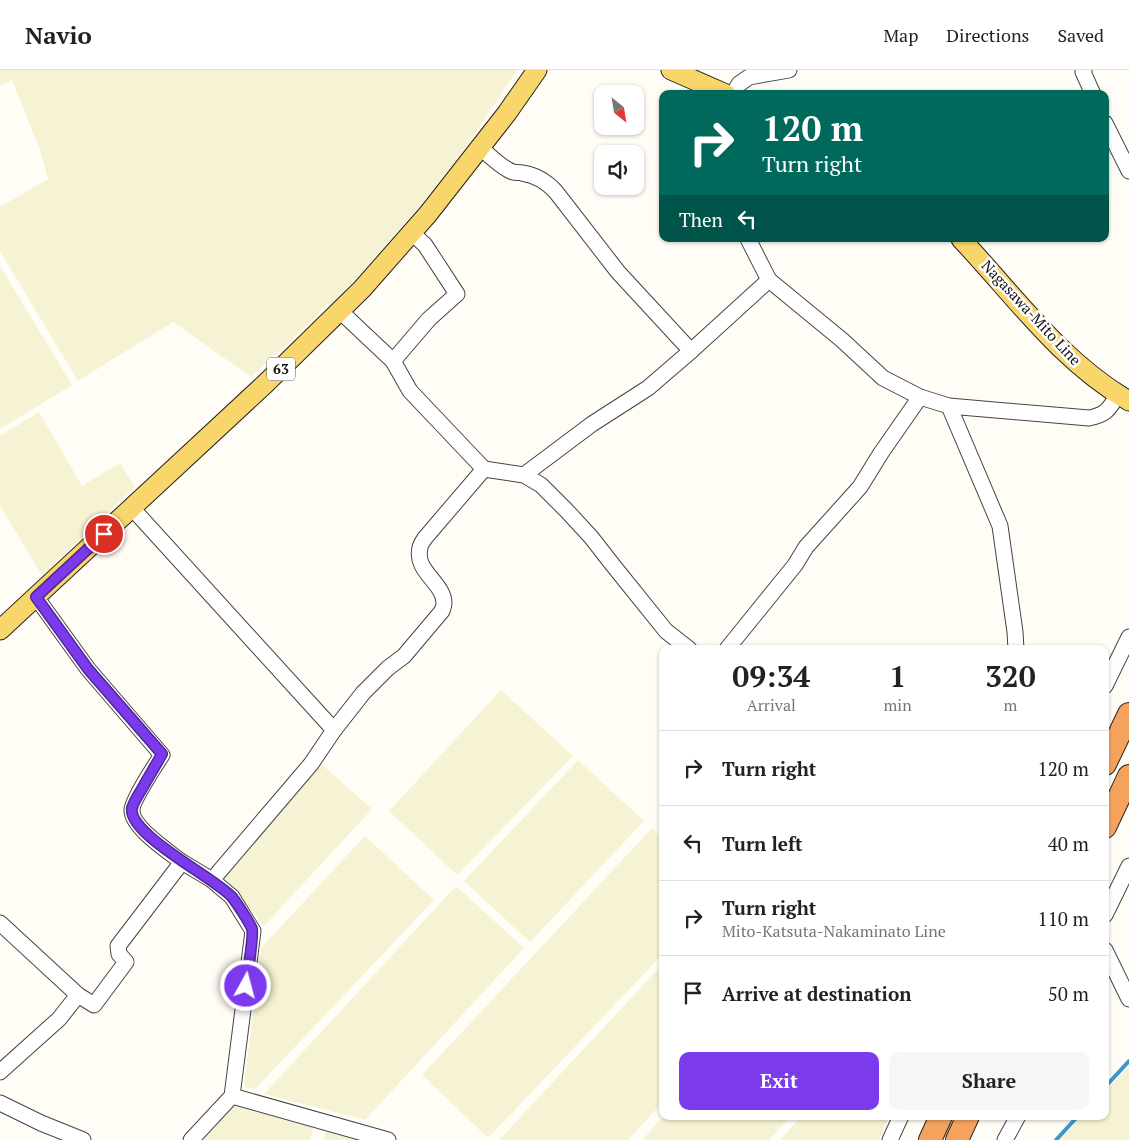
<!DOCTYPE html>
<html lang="en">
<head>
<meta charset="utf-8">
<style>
	:root { --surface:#fff; --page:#f6f6f6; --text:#222; --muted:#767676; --line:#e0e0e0; --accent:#7c3aed }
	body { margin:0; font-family:"PT Serif",serif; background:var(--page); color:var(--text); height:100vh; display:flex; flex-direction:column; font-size:19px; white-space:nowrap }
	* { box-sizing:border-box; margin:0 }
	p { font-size:16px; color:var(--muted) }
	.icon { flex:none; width:28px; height:28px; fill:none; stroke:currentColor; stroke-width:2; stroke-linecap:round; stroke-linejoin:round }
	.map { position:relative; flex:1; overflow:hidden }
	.details { position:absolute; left:659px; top:575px; width:450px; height:475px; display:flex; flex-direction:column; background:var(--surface); border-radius:10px; box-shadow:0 1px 4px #0004 }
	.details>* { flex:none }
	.guide { position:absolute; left:659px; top:20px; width:450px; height:152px; border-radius:10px; box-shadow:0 1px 4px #0004; background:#00695c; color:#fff; overflow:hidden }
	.needle { width:32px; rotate:150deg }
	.controls { position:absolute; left:594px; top:15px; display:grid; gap:10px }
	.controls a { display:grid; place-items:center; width:50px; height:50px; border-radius:10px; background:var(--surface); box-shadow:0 1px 4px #0004; font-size:25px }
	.pin { position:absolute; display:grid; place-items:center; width:42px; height:42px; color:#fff; margin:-21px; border:2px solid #fff; border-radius:50%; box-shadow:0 1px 5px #0007 }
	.me { position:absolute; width:55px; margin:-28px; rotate:7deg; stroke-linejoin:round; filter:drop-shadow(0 0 4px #0008) }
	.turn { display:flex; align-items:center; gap:18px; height:105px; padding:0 20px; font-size:22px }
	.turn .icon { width:65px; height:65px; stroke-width:2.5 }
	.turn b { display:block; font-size:35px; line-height:42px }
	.then { display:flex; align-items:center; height:48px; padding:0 20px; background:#0003; gap:10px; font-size:19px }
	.eta { display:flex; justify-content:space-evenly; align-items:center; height:85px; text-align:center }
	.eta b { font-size:30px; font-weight:800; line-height:35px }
	.cta { display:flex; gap:10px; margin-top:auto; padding:10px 20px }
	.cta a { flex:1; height:58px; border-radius:10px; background:var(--accent); color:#fff; font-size:20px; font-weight:800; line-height:58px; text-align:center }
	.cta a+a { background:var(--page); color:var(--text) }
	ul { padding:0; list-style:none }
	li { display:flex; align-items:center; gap:15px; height:75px; padding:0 20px; border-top:1px solid var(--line) }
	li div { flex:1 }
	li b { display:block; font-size:19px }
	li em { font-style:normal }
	header { display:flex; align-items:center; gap:30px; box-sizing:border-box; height:70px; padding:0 25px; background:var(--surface); border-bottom:1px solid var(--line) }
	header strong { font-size:24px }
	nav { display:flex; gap:28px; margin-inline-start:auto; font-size:18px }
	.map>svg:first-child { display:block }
	.farmland { fill:#f6f3d4 }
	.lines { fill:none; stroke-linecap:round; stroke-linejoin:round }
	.stream { stroke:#3f96cf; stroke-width:4 }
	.minor-casing { stroke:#444; stroke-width:17 }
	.major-casing { stroke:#222; stroke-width:21 }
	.highway-casing { stroke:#222; stroke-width:24 }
	.minor { stroke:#fff; stroke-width:15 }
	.major { stroke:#f9d66b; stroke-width:19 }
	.highway { stroke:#f5a25d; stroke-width:22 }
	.route-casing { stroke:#51269a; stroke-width:12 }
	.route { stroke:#7c3aed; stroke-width:9 }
	.labels { text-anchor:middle; stroke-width:5; stroke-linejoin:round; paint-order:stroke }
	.shield { fill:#fff; stroke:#585858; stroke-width:1 }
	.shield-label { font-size:14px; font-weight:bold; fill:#111 }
	.street-label { font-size:15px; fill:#111; stroke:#fff }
</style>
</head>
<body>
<header>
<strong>Navio</strong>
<nav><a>Map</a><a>Directions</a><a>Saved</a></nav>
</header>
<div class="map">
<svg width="1129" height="1070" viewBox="0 0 1129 1070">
	<rect width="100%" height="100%" fill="#fffdf5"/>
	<!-- farmland -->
	<g class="farmland">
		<path d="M0,0H517L462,83L415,142L332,235L327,234L312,251L251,307L173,252L78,311L0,181V137L48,109L41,83L12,10L0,16Z"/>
		<path d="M0,196L72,315L0,359Z"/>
		<path d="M39,342L82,416L120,393L135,417L42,505L0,436V366Z"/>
		<path d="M501,620L573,686L457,805L389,741Z"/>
		<path d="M578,690L644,751L530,872L464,811Z"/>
		<path d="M320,693L372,739L264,856L225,807Z"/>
		<path d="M652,758L662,768V885L488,1068L422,1005Z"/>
		<path d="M365,766L434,830L255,1019L244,1017L261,878Z"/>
		<path d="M456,816L524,878L365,1050L264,1024Z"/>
		<path d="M662,895V1033L628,1070H499Z"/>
		<path d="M1129,996V1070H1060L1082,1046H1105V1022Z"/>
		<path d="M233,1033L314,1055L310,1070H202Z"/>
		<path d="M664,1046H791L769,1070H642Z"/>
		<path d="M802,1046H889L879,1070H780Z"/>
		<path d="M326,1061L360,1070H323Z"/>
	</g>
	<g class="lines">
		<!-- stream -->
		<g class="stream">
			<path d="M1105,1017L1129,991"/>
			<path d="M1056,1070L1078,1046"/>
		</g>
		<defs>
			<g id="minor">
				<path d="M1084,0L1083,2L1093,24"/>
				<path d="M733,24L739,14L749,7L789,0"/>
				<path d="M1105,53L1129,101"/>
				<path d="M481,78C489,85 503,99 513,102C516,103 519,102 522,103C536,105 547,112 556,122L618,202L691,281"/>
				<path d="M748,169L769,210L842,270L883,308L920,327L949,336L1089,348C1107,344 1108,340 1118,325"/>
				<path d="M340,241L393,291L410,321L484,399L524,405L541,415L566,440L591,467L612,494L666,561L689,579"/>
				<path d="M393,291L429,249L457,224L425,175L412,163"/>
				<path d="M949,336L1000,456L1015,562L1016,579"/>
				<path d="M524,405L592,354L648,318L691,281L769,210"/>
				<path d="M132,438L334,660"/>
				<path d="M727,579L795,495L806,477L860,417L881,383L920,327"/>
				<path d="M1105,616L1129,567"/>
				<path d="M182,792L212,810L232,827L253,861L232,1026L191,1070"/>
				<path d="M212,810L288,721L311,694L334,660L363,623L388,598L404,586L442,541C443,538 444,536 444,533C444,513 414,501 420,478C420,475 423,471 425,468L484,399"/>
				<path d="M1105,845L1129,796"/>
				<path d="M0,853L78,925L94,935L126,892L119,884L118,876L182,792C169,782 131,757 132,740C132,731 156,694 162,685L88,599L36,527"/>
				<path d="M1105,880L1129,929"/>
				<path d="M0,1002L59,949L78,925"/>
				<path d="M232,1026L388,1070"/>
				<path d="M0,1033L41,1053L83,1070"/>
				<path d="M890,1070L901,1046"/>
				<path d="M1005,1070L1018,1046"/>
			</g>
			<g id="major">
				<path d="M671,0L726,24"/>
				<path d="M961,169C1014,225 1060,291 1129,331"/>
				<path d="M0,560L265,314L362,219L428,144L507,43L537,0"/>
			</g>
			<g id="highway">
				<path d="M1105,694L1129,644"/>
				<path d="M1105,757L1129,706"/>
				<path d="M930,1070L941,1046"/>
				<path d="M957,1070L968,1046"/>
			</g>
		</defs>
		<!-- minor casing -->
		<use href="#minor" class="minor-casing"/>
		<!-- major casing -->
		<use href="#major" class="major-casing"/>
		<!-- highway casing -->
		<use href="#highway" class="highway-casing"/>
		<!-- minor -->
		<use href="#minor" class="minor"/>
		<!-- major -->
		<use href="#major" class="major"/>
		<!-- highway -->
		<use href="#highway" class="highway"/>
	</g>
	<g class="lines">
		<defs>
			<path id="route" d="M104,464L36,527L88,599L162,684C156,695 149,706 143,717C139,724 134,731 132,738C127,764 215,808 232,827C236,832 250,853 252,859C254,865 247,907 246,916"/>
		</defs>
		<!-- route casing -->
		<use href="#route" class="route-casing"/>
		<!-- route -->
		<use href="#route" class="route"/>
	</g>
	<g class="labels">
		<!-- shield labels -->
		<rect class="shield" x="267" y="287.5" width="28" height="23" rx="4"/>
		<g class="shield-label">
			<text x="281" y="304">63</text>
		</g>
		<!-- street labels -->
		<g class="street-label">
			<text transform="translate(1031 243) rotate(47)" y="5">Nagasawa-Mito Line</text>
		</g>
	</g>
</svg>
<div class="controls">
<a><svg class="needle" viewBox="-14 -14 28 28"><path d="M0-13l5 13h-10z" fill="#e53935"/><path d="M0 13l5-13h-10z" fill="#767676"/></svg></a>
<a><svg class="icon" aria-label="sound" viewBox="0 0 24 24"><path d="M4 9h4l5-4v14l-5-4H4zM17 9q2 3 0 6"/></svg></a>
</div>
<div class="pin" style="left:104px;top:464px;background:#d93025"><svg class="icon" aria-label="arrive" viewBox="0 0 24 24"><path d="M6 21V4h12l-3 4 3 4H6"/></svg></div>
<svg class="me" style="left:246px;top:916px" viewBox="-20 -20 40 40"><circle r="17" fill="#7c3aed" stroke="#fff" stroke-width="3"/><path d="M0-11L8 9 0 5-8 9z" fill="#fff"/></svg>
<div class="guide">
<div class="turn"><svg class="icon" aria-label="right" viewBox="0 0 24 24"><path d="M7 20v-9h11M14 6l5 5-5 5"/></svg><div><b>120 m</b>Turn right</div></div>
<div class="then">Then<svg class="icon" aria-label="left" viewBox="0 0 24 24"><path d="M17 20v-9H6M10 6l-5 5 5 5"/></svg></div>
</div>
<section class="details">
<div class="eta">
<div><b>09:34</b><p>Arrival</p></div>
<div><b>1</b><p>min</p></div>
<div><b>320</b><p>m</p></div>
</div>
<ul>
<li><svg class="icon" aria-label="right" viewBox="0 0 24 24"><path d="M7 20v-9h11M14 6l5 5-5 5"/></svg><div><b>Turn right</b></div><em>120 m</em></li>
<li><svg class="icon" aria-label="left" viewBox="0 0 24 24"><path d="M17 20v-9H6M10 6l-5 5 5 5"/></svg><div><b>Turn left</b></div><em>40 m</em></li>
<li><svg class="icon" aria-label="right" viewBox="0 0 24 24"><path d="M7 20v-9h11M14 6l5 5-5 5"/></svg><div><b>Turn right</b><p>Mito-Katsuta-Nakaminato Line</p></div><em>110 m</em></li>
<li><svg class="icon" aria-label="arrive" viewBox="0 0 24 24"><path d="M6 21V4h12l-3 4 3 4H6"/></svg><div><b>Arrive at destination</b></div><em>50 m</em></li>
</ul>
<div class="cta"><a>Exit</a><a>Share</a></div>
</section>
</div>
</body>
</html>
